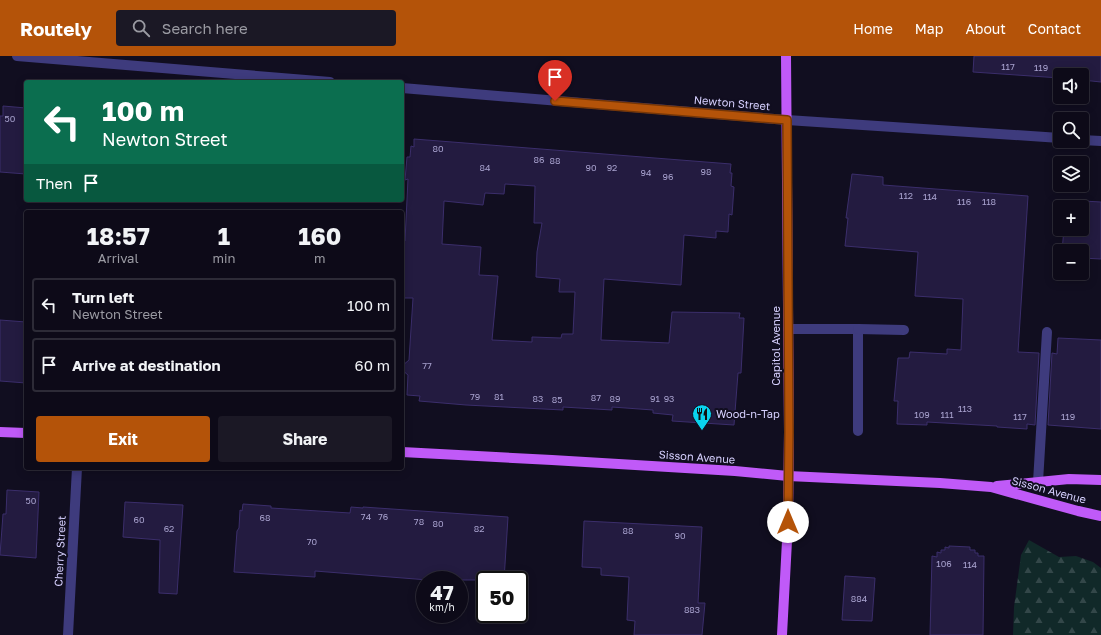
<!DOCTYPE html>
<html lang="en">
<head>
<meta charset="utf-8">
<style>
	:root { --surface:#0d0a18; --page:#1b1825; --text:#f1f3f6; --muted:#9a9aa2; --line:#2d2b37; --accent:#b45309 }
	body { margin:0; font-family:"Golos Text",sans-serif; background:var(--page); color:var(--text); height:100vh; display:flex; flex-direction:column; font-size:15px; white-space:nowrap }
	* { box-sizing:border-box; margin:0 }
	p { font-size:13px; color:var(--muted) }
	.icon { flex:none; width:22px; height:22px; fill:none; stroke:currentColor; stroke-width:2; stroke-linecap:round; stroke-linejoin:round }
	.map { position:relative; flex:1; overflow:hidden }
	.drawer { position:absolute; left:24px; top:154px; width:380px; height:260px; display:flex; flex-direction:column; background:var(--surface); border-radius:4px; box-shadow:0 2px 10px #0003,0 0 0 1px var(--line) }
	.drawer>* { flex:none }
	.banner { position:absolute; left:24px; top:24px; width:380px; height:122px; border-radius:4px; box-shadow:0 2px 10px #0003,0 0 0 1px var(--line); background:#0b6e4f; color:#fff; overflow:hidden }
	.controls { position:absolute; left:1053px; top:12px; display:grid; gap:8px }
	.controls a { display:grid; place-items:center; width:36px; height:36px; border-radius:4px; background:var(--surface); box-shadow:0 2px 10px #0003,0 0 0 1px var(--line); font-size:20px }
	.speed { position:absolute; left:416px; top:515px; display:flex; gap:8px; font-size:20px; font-weight:700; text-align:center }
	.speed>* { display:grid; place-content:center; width:52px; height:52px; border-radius:50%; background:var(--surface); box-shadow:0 2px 10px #0003,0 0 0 1px var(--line); line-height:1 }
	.speed small { font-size:10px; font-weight:400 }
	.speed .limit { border:2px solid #111; border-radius:6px; background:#fff; color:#111 }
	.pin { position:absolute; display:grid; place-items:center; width:34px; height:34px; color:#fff; margin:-41px -17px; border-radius:50% 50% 50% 0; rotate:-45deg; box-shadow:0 0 4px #0007 }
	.pin .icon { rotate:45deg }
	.me { position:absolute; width:44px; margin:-22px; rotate:0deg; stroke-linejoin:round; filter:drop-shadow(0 0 3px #0008) }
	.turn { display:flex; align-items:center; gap:14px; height:84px; padding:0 12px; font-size:18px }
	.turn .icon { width:52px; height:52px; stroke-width:2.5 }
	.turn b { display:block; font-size:28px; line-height:34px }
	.then { display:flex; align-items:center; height:38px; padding:0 12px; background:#0003; gap:8px; font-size:15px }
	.eta { display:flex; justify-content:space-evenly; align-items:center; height:68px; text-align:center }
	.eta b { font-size:24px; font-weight:700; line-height:28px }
	.primary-button { display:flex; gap:8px; margin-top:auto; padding:8px 12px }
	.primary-button a { flex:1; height:46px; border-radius:4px; background:var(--accent); color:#fff; font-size:16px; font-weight:700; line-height:46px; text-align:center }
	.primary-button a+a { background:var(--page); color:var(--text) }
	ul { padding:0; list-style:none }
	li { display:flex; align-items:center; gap:12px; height:54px; margin:0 8px 6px; padding:0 4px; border:2px solid var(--line); border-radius:4px }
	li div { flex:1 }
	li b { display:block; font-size:15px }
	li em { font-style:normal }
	header { display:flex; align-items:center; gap:24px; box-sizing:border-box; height:56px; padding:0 20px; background:var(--accent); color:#fff }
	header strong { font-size:19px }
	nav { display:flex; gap:22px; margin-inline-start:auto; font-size:14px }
	.search { width:280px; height:36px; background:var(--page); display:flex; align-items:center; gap:10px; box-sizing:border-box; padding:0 14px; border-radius:4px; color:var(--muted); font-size:15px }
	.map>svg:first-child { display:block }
	.forest { fill:url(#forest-firs) }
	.building { fill:#231b40; stroke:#3b2e6b; fill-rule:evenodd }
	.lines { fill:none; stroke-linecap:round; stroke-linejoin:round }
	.minor { stroke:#3e3b7d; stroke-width:10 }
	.major { stroke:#c05af8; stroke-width:10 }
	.route-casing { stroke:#753606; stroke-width:10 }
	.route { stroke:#b45309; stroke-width:7 }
	.labels { text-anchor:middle; stroke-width:4; stroke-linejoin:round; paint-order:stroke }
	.number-label { font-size:9px; fill:#a8a2ce }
	.street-label { font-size:11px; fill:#d5cffd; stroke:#110e20 }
	.poi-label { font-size:11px; fill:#d5cffd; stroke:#110e20; text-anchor:start }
</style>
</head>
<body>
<header>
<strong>Routely</strong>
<div class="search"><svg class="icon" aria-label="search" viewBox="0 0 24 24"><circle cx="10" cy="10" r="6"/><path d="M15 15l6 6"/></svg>Search here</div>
<nav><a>Home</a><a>Map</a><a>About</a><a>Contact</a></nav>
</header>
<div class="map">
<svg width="1101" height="579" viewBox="0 0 1101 579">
	<defs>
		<pattern id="forest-firs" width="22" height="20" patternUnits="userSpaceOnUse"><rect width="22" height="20" fill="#112929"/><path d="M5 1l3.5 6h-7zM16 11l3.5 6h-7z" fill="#334749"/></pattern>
	</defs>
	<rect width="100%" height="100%" fill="#110e20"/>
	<!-- forest -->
	<path class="forest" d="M1029,484L1059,501L1076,500L1093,506L1101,512V579H1013L1014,551L1021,499Z"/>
	<!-- building -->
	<g class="building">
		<path d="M974,0H1101V26L1082,24V19H1060V22L973,16Z"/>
		<path d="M3,50L26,52V118L0,116V60H3Z"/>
		<path d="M414,83L731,108L730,117H732L731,130L734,131L732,159L729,158L728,176L716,175V182L684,179L681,229L604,223L601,284L669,287L672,256L740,257L739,262H744L741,317H738L734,369L672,365L673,359L653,357V354L612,351V354L563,351V354L466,349L419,345L420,340L407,339L408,319L402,314V310L409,304L413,242H402V185H405L408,123L405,124L407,101H410L411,90L414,91ZM505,128L535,130L534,167H542L537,196L536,221L560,223L559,236H575L573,278H562L561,282L532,281V286L492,284L498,220L479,219L481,191L442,188L444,145L483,149L485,137L504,138Z"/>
		<path d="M852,118L883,121V129L1028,140L1018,296L1039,297L1035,369L1027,368V373L997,371V370L927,366V369L897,368L898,345H894L898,302H909L910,296L947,298V293L961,294L963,243L915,240L918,196L845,190L848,162H846Z"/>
		<path d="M1065,144L1101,146V203L1082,202V195H1062L1064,173H1082V151H1065Z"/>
		<path d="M0,264L26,266V327L0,325Z"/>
		<path d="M1058,282L1101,284V373L1048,369L1052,297L1057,298Z"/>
		<path d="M7,434L39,436L36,502L0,499L3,458H6Z"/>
		<path d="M125,446L183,449L177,538L159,537L160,484L123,481Z"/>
		<path d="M243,448L271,450V452L350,457L351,451L363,452V451L508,461L504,524H428L315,515V521L234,516L237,475L239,472L240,454L242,455Z"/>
		<path d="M584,465L702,471L698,547H705L702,579H634L635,565L627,564L629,521L601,519V512L582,511Z"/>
		<path d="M949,490L970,491V494H975V497H978V500H984L983,579H930L932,500L937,501V496L941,497V494H945V491L949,492Z"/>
		<path d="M845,520L875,522L872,565L842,564Z"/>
	</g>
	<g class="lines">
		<!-- minor -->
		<g class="minor">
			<path d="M17,0L330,26"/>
			<path d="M402,32L787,64L1060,82"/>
			<path d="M1082,84L1101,85"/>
			<path d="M788,273H858V375"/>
			<path d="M858,273L904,274"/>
			<path d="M1038,426L1047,276"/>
			<path d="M68,579L77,412"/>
		</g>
		<!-- major -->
		<g class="major">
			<path d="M0,376L26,377"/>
			<path d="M402,396L552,404L735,415L788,420L940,427L991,431L1078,455L1101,460"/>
			<path d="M997,430L1069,423L1101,424"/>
			<path d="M782,579L788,466L789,376L786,0"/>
		</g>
	</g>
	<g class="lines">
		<defs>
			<path id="route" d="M555,45L787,64L789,376L788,466"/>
		</defs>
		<!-- route casing -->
		<use href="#route" class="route-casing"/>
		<!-- route -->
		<use href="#route" class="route"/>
	</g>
	<!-- icons -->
	<defs>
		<symbol id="restaurant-pin" viewBox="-11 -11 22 30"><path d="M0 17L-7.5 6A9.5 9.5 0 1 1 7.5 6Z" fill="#0ad3ee" stroke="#110e20"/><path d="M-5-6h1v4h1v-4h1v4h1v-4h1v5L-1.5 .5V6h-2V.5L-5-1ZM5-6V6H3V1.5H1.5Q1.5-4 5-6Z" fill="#111"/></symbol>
	</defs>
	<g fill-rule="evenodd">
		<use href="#restaurant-pin" x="691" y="347" width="22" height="30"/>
	</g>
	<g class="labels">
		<!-- number labels -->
		<g class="number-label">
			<text x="1008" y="14">117</text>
			<text x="1041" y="15">119</text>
			<text x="10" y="66">50</text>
			<text x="438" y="96">80</text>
			<text x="539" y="107">86</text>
			<text x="555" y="108">88</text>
			<text x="485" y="115">84</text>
			<text x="591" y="115">90</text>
			<text x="612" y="115">92</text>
			<text x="706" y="119">98</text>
			<text x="646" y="120">94</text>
			<text x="668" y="124">96</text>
			<text x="906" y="143">112</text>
			<text x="930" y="144">114</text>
			<text x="964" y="149">116</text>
			<text x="989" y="149">118</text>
			<text x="427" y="313">77</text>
			<text x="475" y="344">79</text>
			<text x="499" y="344">81</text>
			<text x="596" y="345">87</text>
			<text x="538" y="346">83</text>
			<text x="615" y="346">89</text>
			<text x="655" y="346">91</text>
			<text x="669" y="346">93</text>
			<text x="557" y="347">85</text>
			<text x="965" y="356">113</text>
			<text x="922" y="362">109</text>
			<text x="947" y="362">111</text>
			<text x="1020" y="364">117</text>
			<text x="1068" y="364">119</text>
			<text x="31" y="448">50</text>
			<text x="366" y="464">74</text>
			<text x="383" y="464">76</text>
			<text x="265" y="465">68</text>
			<text x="139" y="467">60</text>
			<text x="419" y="469">78</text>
			<text x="438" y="471">80</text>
			<text x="169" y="476">62</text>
			<text x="479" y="476">82</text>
			<text x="628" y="478">88</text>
			<text x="680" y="483">90</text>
			<text x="312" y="489">70</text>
			<text x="944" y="511">106</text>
			<text x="970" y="512">114</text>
			<text x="859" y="546">884</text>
			<text x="692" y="557">883</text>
		</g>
		<!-- street labels -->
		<g class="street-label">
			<text transform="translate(732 47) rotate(5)" y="4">Newton Street</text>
			<text transform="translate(776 290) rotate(-90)" y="4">Capitol Avenue</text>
			<text transform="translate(697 401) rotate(4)" y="4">Sisson Avenue</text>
			<text transform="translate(1049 434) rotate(15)" y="4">Sisson Avenue</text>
			<text transform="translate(60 495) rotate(-87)" y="4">Cherry Street</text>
		</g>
		<!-- poi labels -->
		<g class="poi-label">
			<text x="716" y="362">Wood-n-Tap</text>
		</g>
	</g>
</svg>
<div class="controls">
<a><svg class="icon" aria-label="sound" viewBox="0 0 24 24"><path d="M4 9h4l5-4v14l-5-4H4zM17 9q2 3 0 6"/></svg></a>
<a><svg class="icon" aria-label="search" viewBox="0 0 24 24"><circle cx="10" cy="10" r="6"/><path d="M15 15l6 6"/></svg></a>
<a><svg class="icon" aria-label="layers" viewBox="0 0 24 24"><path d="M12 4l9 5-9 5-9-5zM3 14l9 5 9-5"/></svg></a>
<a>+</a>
<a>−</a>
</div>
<div class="speed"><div>47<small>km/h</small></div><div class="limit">50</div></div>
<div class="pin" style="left:555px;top:45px;background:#d93025"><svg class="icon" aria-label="arrive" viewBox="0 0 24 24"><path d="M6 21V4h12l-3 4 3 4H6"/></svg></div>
<svg class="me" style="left:788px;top:466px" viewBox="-20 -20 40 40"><circle r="19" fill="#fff"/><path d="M0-13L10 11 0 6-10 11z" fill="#b45309"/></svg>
<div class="banner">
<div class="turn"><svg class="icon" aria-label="left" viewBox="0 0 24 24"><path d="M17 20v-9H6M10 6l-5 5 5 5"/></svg><div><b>100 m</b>Newton Street</div></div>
<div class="then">Then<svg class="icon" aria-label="arrive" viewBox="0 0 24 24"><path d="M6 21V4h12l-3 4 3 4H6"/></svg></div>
</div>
<section class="drawer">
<div class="eta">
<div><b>18:57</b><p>Arrival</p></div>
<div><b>1</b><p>min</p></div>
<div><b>160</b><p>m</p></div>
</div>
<ul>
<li><svg class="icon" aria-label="left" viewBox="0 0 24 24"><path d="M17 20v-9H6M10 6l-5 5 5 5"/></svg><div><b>Turn left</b><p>Newton Street</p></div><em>100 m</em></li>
<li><svg class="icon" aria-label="arrive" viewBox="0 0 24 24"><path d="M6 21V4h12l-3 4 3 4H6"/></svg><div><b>Arrive at destination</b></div><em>60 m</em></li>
</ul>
<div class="primary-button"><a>Exit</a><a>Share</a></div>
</section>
</div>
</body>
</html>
